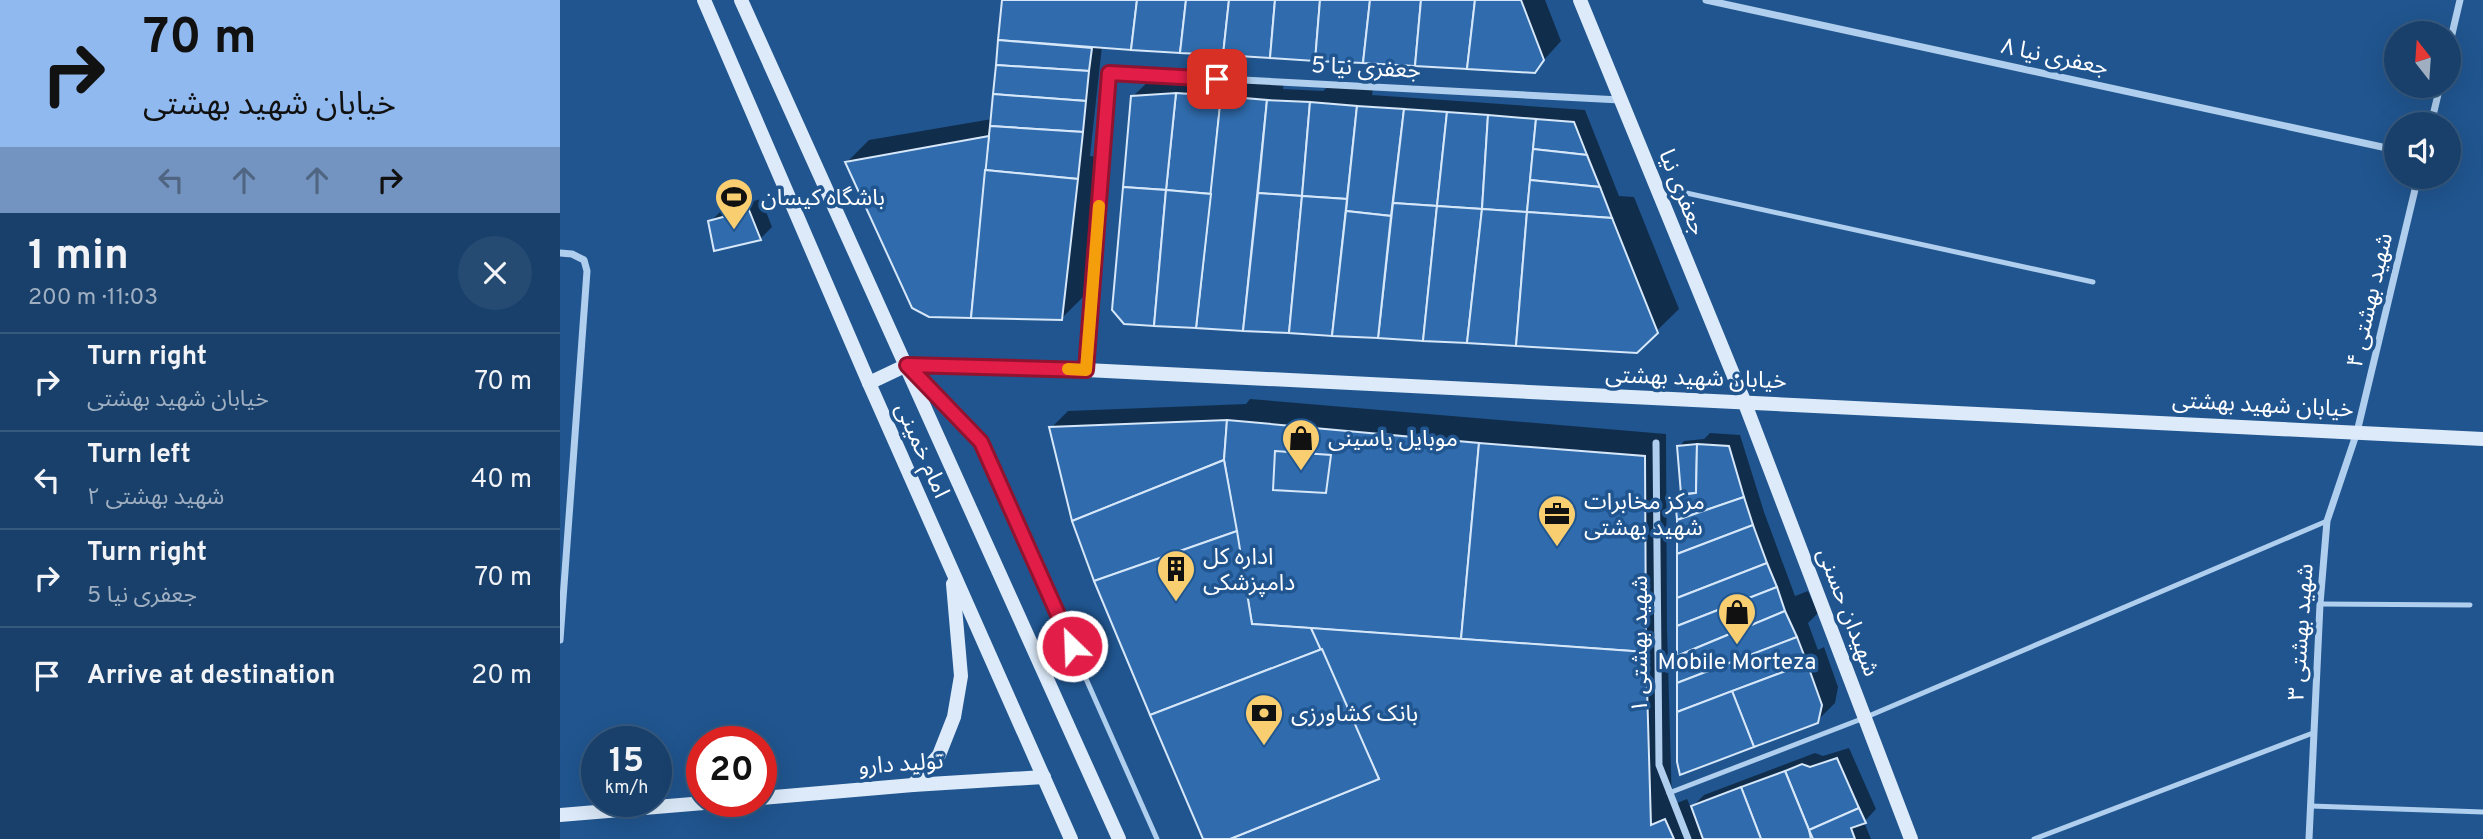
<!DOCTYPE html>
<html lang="en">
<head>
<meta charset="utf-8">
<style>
	:root { --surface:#18406b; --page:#254b73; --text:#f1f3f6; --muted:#9fafc1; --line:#36597e }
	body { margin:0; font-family:Overpass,"Noto Sans Arabic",sans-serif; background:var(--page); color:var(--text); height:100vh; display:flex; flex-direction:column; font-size:26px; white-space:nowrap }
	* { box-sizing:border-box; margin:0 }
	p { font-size:23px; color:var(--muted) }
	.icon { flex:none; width:38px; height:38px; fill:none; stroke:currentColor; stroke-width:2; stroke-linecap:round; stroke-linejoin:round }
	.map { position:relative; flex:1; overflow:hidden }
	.panel { display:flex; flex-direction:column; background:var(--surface); width:560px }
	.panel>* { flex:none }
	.banner { background:#90b9f0; color:#111; overflow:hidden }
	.needle { width:46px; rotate:343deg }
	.fabs { position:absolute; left:1824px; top:21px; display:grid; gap:14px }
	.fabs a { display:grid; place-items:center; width:77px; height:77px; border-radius:50%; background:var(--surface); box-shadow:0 7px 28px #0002,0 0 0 2px var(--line); font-size:35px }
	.speed { position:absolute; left:21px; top:726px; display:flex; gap:14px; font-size:35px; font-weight:700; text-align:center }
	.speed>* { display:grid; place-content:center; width:91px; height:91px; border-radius:50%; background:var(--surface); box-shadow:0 7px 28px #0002,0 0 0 2px var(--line); line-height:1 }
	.speed small { font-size:18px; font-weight:400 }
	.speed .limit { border:10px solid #d22; background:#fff; color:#111 }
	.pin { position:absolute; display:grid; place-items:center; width:60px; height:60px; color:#fff; margin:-30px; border-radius:14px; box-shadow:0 4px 10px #0006 }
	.me { position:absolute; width:77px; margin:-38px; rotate:336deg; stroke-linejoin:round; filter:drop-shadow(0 0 5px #0008) }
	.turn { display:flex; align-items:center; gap:24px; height:147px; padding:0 28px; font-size:32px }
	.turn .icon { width:91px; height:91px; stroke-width:2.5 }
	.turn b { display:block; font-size:49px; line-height:60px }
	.lanes { display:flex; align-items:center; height:66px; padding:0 28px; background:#0003; justify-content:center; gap:35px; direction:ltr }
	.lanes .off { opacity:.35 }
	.round { display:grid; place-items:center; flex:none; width:74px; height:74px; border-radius:37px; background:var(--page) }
	.overview { display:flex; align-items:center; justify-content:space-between; height:119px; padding:0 28px }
	h1 { font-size:42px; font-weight:700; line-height:52px }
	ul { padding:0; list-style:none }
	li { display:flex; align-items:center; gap:21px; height:98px; padding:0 28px; border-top:2px solid var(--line) }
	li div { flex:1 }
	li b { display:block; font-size:26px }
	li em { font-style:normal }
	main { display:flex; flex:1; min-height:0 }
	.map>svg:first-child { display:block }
	.shadow { fill:#0007 }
	.building { fill:#306cad; stroke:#d6e7f9; stroke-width:2 }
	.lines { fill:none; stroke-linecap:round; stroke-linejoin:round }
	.lane { stroke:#b0ceed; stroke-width:5 }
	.street { stroke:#b0ceed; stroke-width:7 }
	.secondary { stroke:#dceaf9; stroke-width:14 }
	.route-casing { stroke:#92132f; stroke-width:18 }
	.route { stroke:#e11d48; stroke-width:12 }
	.slow { stroke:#f59e0b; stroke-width:12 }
	.labels { text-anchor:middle; stroke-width:7; stroke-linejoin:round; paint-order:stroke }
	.street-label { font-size:23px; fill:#fff; stroke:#20558f }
	.poi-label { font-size:23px; fill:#fff; stroke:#20558f; text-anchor:start }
</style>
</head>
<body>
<main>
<section class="panel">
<div class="banner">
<div class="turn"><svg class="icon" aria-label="right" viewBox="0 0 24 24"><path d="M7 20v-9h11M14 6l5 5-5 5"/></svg><div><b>70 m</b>خیابان شهید بهشتی</div></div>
<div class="lanes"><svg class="icon off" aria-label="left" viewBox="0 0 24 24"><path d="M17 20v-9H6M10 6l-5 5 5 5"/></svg><svg class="icon off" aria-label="ahead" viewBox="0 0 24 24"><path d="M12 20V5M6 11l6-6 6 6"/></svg><svg class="icon off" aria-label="ahead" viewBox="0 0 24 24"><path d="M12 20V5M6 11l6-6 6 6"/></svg><svg class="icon" aria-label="right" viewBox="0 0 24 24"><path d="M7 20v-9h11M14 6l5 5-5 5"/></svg></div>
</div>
<div class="overview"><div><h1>1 min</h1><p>200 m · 11:03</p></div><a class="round"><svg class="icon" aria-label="close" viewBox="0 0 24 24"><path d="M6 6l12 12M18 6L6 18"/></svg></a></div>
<ul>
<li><svg class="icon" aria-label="right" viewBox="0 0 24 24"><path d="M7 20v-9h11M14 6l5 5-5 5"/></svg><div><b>Turn right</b><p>خیابان شهید بهشتی</p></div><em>70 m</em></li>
<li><svg class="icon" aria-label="left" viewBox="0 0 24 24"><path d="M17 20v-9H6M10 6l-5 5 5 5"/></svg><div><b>Turn left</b><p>شهید بهشتی ۲</p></div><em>40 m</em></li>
<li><svg class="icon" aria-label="right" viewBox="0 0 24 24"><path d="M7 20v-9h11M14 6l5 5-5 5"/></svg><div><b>Turn right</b><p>جعفری نیا 5</p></div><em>70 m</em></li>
<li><svg class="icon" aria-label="arrive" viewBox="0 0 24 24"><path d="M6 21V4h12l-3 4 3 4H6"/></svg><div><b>Arrive at destination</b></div><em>20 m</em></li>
</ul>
</section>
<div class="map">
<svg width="1923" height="839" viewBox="0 0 1923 839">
	<rect width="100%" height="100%" fill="#20558f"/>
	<!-- shadow -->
	<g class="shadow">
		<path d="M444,0H985L1001,41L974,71L542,46L530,156L539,157L523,297L501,319L287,162L309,140L432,119Z"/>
		<path d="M634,76L724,83L723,89L763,91L769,86L813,89L812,95L1025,110L1059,196L1074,197L1119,309L1076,351L565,322L572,97L590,80Z"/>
		<path d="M201,199L212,227L201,238L156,249L150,222L162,210Z"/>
		<path d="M690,399L1106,434L1107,629L1112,805L1127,799L1131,808L1144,795L1255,753L1263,756L1289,748L1316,809L1304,822L1311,839H644L491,428L508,411L686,404Z"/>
		<path d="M1150,433L1180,435L1204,512L1235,596L1248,591L1258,613L1248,623L1258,650L1264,647L1278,687L1275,703L1257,721L1117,497L1123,491L1119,447L1124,441L1144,439Z"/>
	</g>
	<!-- building -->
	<g class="building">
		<path d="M442,0H577L571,50L438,40Z"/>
		<path d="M577,0H626L620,53L571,50Z"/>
		<path d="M626,0H669L663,55L620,53Z"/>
		<path d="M669,0H715L710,58L663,55Z"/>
		<path d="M715,0H760L755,61L710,58Z"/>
		<path d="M760,0H810L803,63L755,61Z"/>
		<path d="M810,0H861L855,66L803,63Z"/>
		<path d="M861,0H915L907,69L855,66Z"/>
		<path d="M915,0H961L984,60L975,73L907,69Z"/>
		<path d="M438,40L532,48L529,71L436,65Z"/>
		<path d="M436,65L529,71L526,101L433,94Z"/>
		<path d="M616,93L661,96L651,194L606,190Z"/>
		<path d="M616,93L606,190L563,187L571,96Z"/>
		<path d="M433,94L526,101L523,132L430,126Z"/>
		<path d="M661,96L707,100L683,331L636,328Z"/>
		<path d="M707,100L750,102L742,196L698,193Z"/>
		<path d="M750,102L797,106L787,199L742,196Z"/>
		<path d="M797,106L844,109L831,216L786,211Z"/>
		<path d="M844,109L887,112L877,206L833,203Z"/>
		<path d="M887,112L928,115L922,209L877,206Z"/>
		<path d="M928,115L976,119L967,212L922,209Z"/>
		<path d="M976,119L1014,122L1027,155L973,149Z"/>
		<path d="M430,126L523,132L518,179L425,170Z"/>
		<path d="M429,136L411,318L369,317L352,308L285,162Z"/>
		<path d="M973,149L1027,155L1040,187L970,180Z"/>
		<path d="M425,170L518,179L502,320L411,318Z"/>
		<path d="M970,180L1040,187L1052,218L967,212Z"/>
		<path d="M563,187L606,190L594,326L564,324L552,310Z"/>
		<path d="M606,190L651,194L636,328L594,326Z"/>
		<path d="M698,193L742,196L729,333L683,331Z"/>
		<path d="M742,196L787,199L772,336L729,333Z"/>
		<path d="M833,203L877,206L863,341L818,338Z"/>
		<path d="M877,206L922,209L907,343L863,341Z"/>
		<path d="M922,209L967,212L956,346L907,343Z"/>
		<path d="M189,210L201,240L154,251L148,221Z"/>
		<path d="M786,211L831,216L818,338L772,336Z"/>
		<path d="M967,212L1052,218L1098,333L1077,353L956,346Z"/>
		<path d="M667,420L664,460L512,521L489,427Z"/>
		<path d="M667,420L919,443L901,639L692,624L664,460Z"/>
		<path d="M919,443L1085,456L1086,652L901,639Z"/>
		<path d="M1137,444L1136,493L1121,494L1117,446Z"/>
		<path d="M1137,444L1169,446L1184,497L1117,520L1115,496L1136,493Z"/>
		<path d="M715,451L771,455L766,493L713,490Z"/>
		<path d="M664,460L677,531L534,581L512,521Z"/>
		<path d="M1184,497L1193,525L1117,554V520Z"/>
		<path d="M1193,525L1207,563L1117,598V554Z"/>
		<path d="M677,531L692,624L751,628L762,649L590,715L534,581Z"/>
		<path d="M1207,563L1217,587L1117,626V598Z"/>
		<path d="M1217,587L1225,611L1117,656V626Z"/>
		<path d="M1225,611L1237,637L1117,683V656Z"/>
		<path d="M751,628L1086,652L1091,825L1105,819L1114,839H670L819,779Z"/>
		<path d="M1237,637L1247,663L1117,712V683Z"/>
		<path d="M762,649L819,779L670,839H643L590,715Z"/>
		<path d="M1247,663L1262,705L1258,723L1194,747L1172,691Z"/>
		<path d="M1172,691L1194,747L1120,775L1117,762V712Z"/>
		<path d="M1277,758L1299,808L1249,830L1225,771L1242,764L1250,767Z"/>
		<path d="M1225,771L1249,830L1251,839H1201L1181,787Z"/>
		<path d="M1181,787L1201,839H1143L1131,806Z"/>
		<path d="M1299,808L1306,823L1291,828L1295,839H1253L1249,830Z"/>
	</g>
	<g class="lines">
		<!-- lane -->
		<g class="lane">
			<path d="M1099,187L1533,282"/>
			<path d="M355,374L421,442L597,839"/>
			<path d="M1760,604L1910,605"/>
			<path d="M1109,793L1304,718L1767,521"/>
			<path d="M1751,806L1923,812"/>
			<path d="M1474,839L1753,733"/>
		</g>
		<!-- street -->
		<g class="street">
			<path d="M1146,0L1836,150"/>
			<path d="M1888,51L1900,0"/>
			<path d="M1871,124L1880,86"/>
			<path d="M0,253L12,254L24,260L27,271L0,640"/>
			<path d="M526,370L549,73L1060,100"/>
			<path d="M1096,443L1099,765L1128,839"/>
			<path d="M1749,839L1760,604L1767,521L1797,432L1858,177"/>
		</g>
		<!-- secondary -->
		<g class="secondary">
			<path d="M144,0L309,383L511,839"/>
			<path d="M181,0L559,839"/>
			<path d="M1020,0L1184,401L1351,839"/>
			<path d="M309,383L347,365L526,370L1923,439"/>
			<path d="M353,785L379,755L394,717L401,676L393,584"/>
			<path d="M201,798L353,785L484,777"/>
			<path d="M0,815L156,802"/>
		</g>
	</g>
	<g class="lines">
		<defs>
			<path id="route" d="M512,646L421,442L347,365L526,370L549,73L657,79"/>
		</defs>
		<!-- route casing -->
		<use href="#route" class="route-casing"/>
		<!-- route -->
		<use href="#route" class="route"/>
		<!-- slow -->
		<path class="slow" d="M508,369L526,370L539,206"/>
	</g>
	<!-- icons -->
	<defs>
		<symbol id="stadium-pin" viewBox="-11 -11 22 30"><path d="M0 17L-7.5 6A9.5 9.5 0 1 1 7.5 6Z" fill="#f9ce71" stroke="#20558f"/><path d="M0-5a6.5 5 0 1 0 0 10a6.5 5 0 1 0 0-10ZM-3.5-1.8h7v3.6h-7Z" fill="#111"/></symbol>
		<symbol id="shop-pin" viewBox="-11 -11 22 30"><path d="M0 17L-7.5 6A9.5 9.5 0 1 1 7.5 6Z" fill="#f9ce71" stroke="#20558f"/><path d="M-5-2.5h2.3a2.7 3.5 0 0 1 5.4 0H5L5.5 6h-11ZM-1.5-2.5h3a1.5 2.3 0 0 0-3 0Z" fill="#111"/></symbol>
		<symbol id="office-pin" viewBox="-11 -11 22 30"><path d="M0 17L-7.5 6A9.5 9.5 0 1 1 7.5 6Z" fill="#f9ce71" stroke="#20558f"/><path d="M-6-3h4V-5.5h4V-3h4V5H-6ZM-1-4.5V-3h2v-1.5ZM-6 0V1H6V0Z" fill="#111"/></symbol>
		<symbol id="building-pin" viewBox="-11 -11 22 30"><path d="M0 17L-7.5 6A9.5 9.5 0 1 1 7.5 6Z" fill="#f9ce71" stroke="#20558f"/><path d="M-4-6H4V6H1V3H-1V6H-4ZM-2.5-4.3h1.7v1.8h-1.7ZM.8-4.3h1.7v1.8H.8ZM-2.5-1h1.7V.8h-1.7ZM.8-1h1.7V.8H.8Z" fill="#111"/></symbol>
		<symbol id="bank-pin" viewBox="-11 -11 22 30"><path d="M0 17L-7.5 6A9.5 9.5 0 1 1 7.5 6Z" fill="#f9ce71" stroke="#20558f"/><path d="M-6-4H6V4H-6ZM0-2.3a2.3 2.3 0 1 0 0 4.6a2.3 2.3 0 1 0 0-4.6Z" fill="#111"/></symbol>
	</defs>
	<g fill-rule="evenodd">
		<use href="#stadium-pin" x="152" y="175" width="44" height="60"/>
		<use href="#shop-pin" x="719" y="416" width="44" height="60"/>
		<use href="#office-pin" x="975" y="492" width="44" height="60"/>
		<use href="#building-pin" x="594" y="547" width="44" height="60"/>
		<use href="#shop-pin" x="1155" y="590" width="44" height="60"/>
		<use href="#bank-pin" x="682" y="691" width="44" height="60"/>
	</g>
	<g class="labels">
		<!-- street labels -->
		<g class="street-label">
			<text transform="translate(1495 56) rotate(12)" y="8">جعفری نیا ۸</text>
			<text transform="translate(806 67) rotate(3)" y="8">جعفری نیا 5</text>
			<text transform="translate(1123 192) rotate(68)" y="8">جعفری نیا</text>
			<text transform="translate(1809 300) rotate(-77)" y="8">شهید بهشتی ۴</text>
			<text transform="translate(1136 377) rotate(2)" y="8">خیابان شهید بهشتی</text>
			<text transform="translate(1703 404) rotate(3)" y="8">خیابان شهید بهشتی</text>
			<text transform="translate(363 450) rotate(66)" y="8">امام خمینی</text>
			<text transform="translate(1289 612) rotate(69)" y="8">شهیدان حسنی</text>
			<text transform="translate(1740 632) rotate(-86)" y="8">شهید بهشتی ۳</text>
			<text transform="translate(1079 644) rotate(-90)" y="8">شهید بهشتی ۱</text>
			<text transform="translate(341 763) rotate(-4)" y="8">تولید دارو</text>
		</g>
		<!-- poi labels -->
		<g class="poi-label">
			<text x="201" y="205">باشگاه کیسان</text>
			<text x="768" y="446">موبایل یاسینی</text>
			<text x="1024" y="509">مرکز مخابرات<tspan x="1024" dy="26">شهید بهشتی</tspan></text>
			<text x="643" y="564">اداره کل<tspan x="643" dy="26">دامپزشکی</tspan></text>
			<text x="1177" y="669" text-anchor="middle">Mobile Morteza</text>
			<text x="731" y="721">بانک کشاورزی</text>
		</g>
	</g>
</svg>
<div class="fabs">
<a><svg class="needle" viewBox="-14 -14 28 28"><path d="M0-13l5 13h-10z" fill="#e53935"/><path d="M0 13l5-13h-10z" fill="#9fafc1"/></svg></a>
<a><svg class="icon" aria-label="sound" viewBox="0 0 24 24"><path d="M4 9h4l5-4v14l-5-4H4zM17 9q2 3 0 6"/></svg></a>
</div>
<div class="speed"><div>15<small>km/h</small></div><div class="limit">20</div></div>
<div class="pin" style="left:657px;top:79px;background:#d93025"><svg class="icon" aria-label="arrive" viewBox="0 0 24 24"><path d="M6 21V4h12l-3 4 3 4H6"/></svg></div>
<svg class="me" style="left:512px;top:646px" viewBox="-20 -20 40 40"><circle r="17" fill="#e11d48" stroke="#fff" stroke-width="3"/><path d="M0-11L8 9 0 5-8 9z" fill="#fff"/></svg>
</div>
</main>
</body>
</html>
